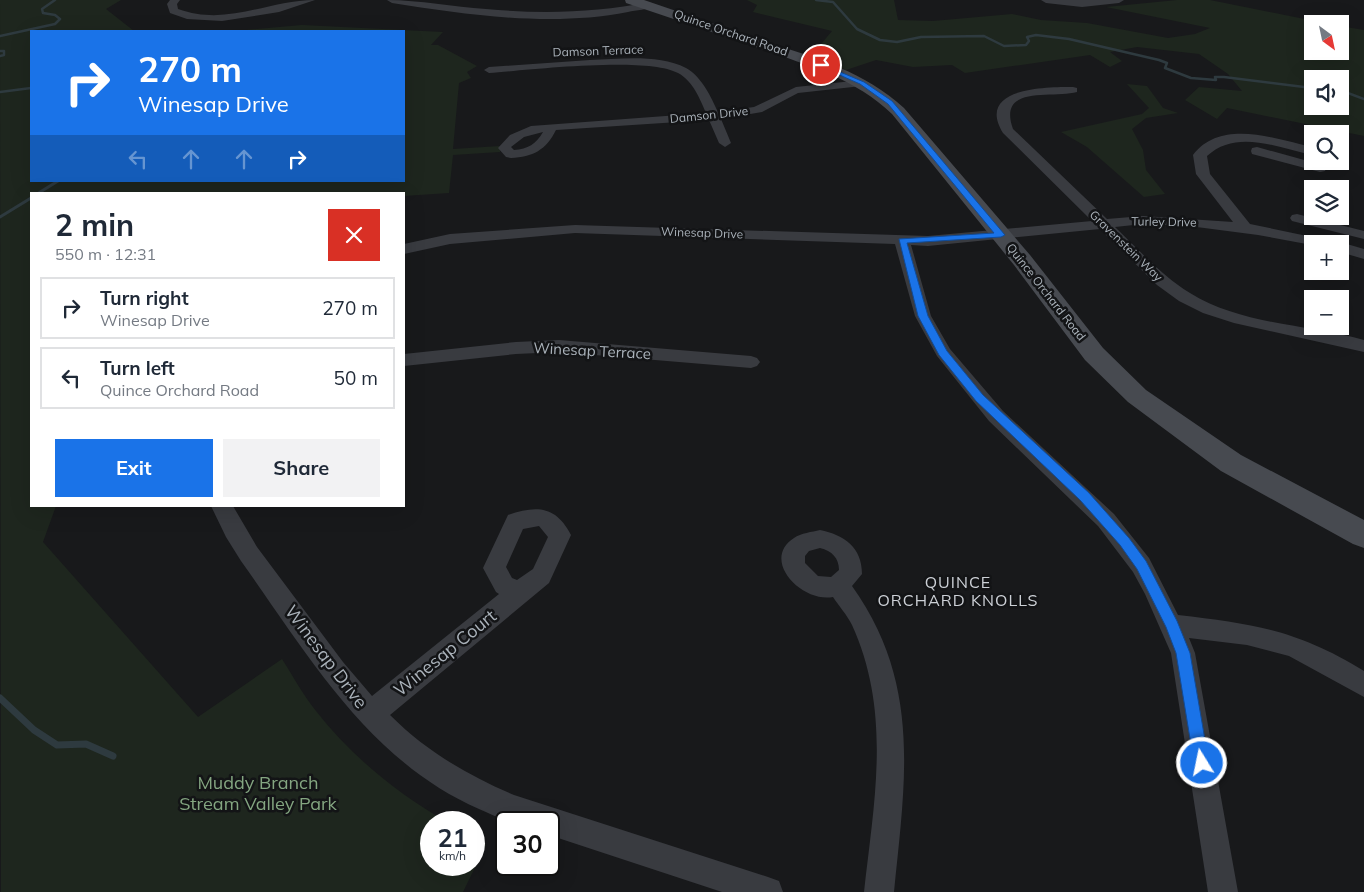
<!DOCTYPE html>
<html lang="en">
<head>
<meta charset="utf-8">
<style>
	:root { --surface:#fff; --page:#f2f2f3; --text:#1f2937; --muted:#747a83; --line:#e0e1e3; --accent:#1a73e8 }
	body { margin:0; font-family:Mulish,sans-serif; background:var(--page); color:var(--text); height:100vh; display:flex; flex-direction:column; font-size:19px; white-space:nowrap }
	* { box-sizing:border-box; margin:0 }
	p { font-size:16px; color:var(--muted) }
	.icon { flex:none; width:28px; height:28px; fill:none; stroke:currentColor; stroke-width:2; stroke-linecap:round; stroke-linejoin:round }
	.map { position:relative; flex:1; overflow:hidden }
	.panel { position:absolute; left:30px; top:192px; width:375px; height:315px; display:flex; flex-direction:column; background:var(--surface); border-radius:0px; box-shadow:0 5px 20px #0002 }
	.panel>* { flex:none }
	.hud { position:absolute; left:30px; top:30px; width:375px; height:152px; border-radius:0px; box-shadow:0 5px 20px #0002; background:#1a73e8; color:#fff; overflow:hidden }
	.needle { width:32px; rotate:147deg }
	.fabs { position:absolute; left:1304px; top:15px; display:grid; gap:10px }
	.fabs a { display:grid; place-items:center; width:45px; height:45px; border-radius:0px; background:var(--surface); box-shadow:0 5px 20px #0002; font-size:25px }
	.speed { position:absolute; left:420px; top:811px; display:flex; gap:10px; font-size:25px; font-weight:700; text-align:center }
	.speed>* { display:grid; place-content:center; width:65px; height:65px; border-radius:50%; background:var(--surface); box-shadow:0 5px 20px #0002; line-height:1 }
	.speed small { font-size:12px; font-weight:400 }
	.speed .limit { border:2px solid #111; border-radius:8px; background:#fff; color:#111 }
	.pin { position:absolute; display:grid; place-items:center; width:42px; height:42px; color:#fff; margin:-21px; border:2px solid #fff; border-radius:50%; box-shadow:0 1px 5px #0007 }
	.me { position:absolute; width:55px; margin:-28px; rotate:350deg; stroke-linejoin:round; filter:drop-shadow(0 0 4px #0008) }
	.turn { display:flex; align-items:center; gap:18px; height:105px; padding:0 25px; font-size:22px }
	.turn .icon { width:65px; height:65px; stroke-width:2.5 }
	.turn b { display:block; font-size:35px; line-height:42px }
	.lanes { display:flex; align-items:center; height:48px; padding:0 25px; background:#0003; justify-content:center; gap:25px; direction:ltr }
	.lanes .off { opacity:.35 }
	.round { display:grid; place-items:center; flex:none; width:52px; height:52px; border-radius:0px; background:var(--page) }
	.summary { display:flex; align-items:center; justify-content:space-between; height:85px; padding:0 25px }
	h1 { font-size:30px; font-weight:700; line-height:38px }
	.action { display:flex; gap:10px; margin-top:auto; padding:10px 25px }
	.action a { flex:1; height:58px; border-radius:0px; background:var(--accent); color:#fff; font-size:20px; font-weight:700; line-height:58px; text-align:center }
	.action a+a { background:var(--page); color:var(--text) }
	ul { padding:0; list-style:none }
	li { display:flex; align-items:center; gap:15px; height:62px; margin:0 10px 8px; padding:0 15px; border:2px solid var(--line); border-radius:0px }
	li div { flex:1 }
	li b { display:block; font-size:19px }
	li em { font-style:normal }
	.map>svg:first-child { display:block }
	.green { fill:#1e261e; fill-rule:evenodd }
	.lines { fill:none; stroke-linecap:round; stroke-linejoin:round }
	.stream-far2 { stroke:#2e3a3f; stroke-width:2.5 }
	.stream-far1 { stroke:#2e3a3f; stroke-width:3 }
	.stream { stroke:#2e3a3f; stroke-width:7 }
	.street { fill:#393b40; fill-rule:evenodd }
	.secondary { fill:#474a50; fill-rule:evenodd }
	.route { fill:#1a73e8; stroke:#114b97 }
	.labels { text-anchor:middle; stroke-width:5; stroke-linejoin:round; paint-order:stroke }
	.far-street-label { font-size:12px; fill:#aab2ba; stroke:#131416 }
	.street-label { font-size:15px; fill:#aab2ba; stroke:#131416 }
	.neighbourhood-label { font-size:16px; letter-spacing:1px; fill:#ccd0d6; stroke:#131416 }
	.near-street-label { font-size:18px; fill:#aab2ba; stroke:#131416 }
	.near-park-label { font-size:18px; fill:#84a681; stroke:#131416 }
</style>
</head>
<body>
<div class="map">
<svg width="1364" height="892" viewBox="0 0 1364 892">
	<rect width="100%" height="100%" fill="#18191b"/>
	<!-- green -->
	<g class="green">
		<path d="M0,0H121L106,9L134,31H31V181H404V31H234L302,25L443,32L431,45H438L477,66L467,72L471,78L459,83L453,149L500,146V152L453,155L449,193L404,196V194H31V506H56L43,542L198,717L282,659C293,676 303,695 316,711C351,756 398,794 447,822H431V865H474V838L486,845L463,892H1Z"/>
		<path d="M747,0H894L898,20L933,21L1012,14L1041,20L1087,23L1168,38L1195,34L1210,28L1106,7L1177,0H1210L1329,24H1312V51H1340V26L1364,30V136L1227,108L1217,119L1185,100L1199,87L1242,91L1228,74L1199,54L1137,47L1110,52L1122,61L1110,67L1090,55L965,73L952,65L913,67L876,60L846,70L811,56L832,31L753,12L757,5ZM1312,79H1340V106H1312Z"/>
		<path d="M1127,84L1147,86L1163,108L1178,113L1146,118L1132,129L1143,150L1146,170L1165,194L1144,197L1087,147L1061,132L1142,114L1149,108Z"/>
	</g>
	<g class="lines">
		<!-- stream-far2 -->
		<g class="stream-far2">
			<path d="M816,0L833,2L857,29L880,40L897,42L921,37L984,36L1004,46L1026,45L1029,41L1027,37L1036,35L1069,39L1159,60L1167,63L1165,68L1191,78L1216,80L1215,77H1224L1312,88"/>
			<path d="M0,36L55,24L60,19L55,15L43,13L42,9L55,0"/>
			<path d="M0,51H4V55L0,56"/>
			<path d="M1340,90L1364,99"/>
			<path d="M0,92L31,88"/>
		</g>
		<!-- stream-far1 -->
		<g class="stream-far1">
			<path d="M37,194L58,181"/>
			<path d="M0,217L31,198"/>
		</g>
		<!-- stream -->
		<path class="stream" d="M0,698L34,730L57,745L86,744L113,756"/>
		<!-- street -->
		<g class="street">
			<path d="M170,0H180L177,4L178,9C228,27 267,0 315,0L279,12L222,21L187,19L170,13L167,4Z"/>
			<path d="M387,0C420,0 453,7 486,9C541,14 595,13 649,2L654,5C648,10 636,10 628,12C552,27 468,15 392,3Z"/>
			<path d="M1041,0H1124L1119,3L1082,7L1046,3Z"/>
			<path d="M590,60C620,59 659,54 686,68C702,77 711,97 718,112L754,107L796,87L862,80L868,83L862,86L798,93L762,112L721,119L731,143L725,147L719,143L709,120L556,130C546,150 533,157 511,158L506,157L498,148L510,135L531,126L706,113C700,99 693,81 678,73C646,56 529,70 489,73L484,70L489,67ZM543,132C536,144 528,149 514,150L511,147L524,137Z"/>
			<path d="M1073,87L1077,88V92C1052,99 997,84 1013,129L1107,219L1143,216L1233,222L1196,174L1193,155C1221,118 1276,139 1312,147V155C1277,147 1236,129 1207,156L1210,174L1250,224L1331,241L1333,244L1312,245L1258,235L1189,226L1143,224L1115,227C1139,250 1162,276 1190,293C1241,325 1308,324 1364,340V352L1234,323L1203,313L1179,301L1157,285L1100,229L928,246L911,245L931,316L950,349L1003,411L1114,514L1149,558L1178,615C1254,624 1297,630 1364,671V697L1289,656L1247,645L1189,638L1195,653L1238,892H1208L1171,653L1145,594L1133,572L1098,526L989,421L937,356L915,316L895,244L575,233L450,244L404,254V244L450,234L575,225L928,236L1092,221L1003,133C975,87 1047,87 1073,87Z"/>
			<path d="M1257,147L1315,163L1329,161L1325,171L1320,172L1252,154L1251,151L1252,148Z"/>
			<path d="M1297,214L1364,231V239L1292,221L1290,218L1292,215Z"/>
			<path d="M1340,242L1364,249V259L1340,252V244H1335Z"/>
			<path d="M559,340L751,356L757,358L760,362L757,366L751,368L559,352L516,354L404,366V354L516,342Z"/>
			<path d="M211,506H233L257,547L343,662L372,696L499,594L496,592L483,568L508,515C537,505 556,506 571,535L549,583L390,715C426,751 467,775 514,795L768,877L779,881L783,892H722L549,835V822C537,822 522,825 511,822C500,819 489,813 479,809C369,761 308,655 241,561L226,537ZM539,526L548,537L533,569L517,580L512,578L506,567L523,529Z"/>
			<path d="M820,530C844,535 862,547 862,574L852,586C922,684 905,781 894,892H864C874,801 892,713 852,625C847,615 839,606 833,597C802,603 760,560 794,538C801,533 812,532 820,530ZM820,548C832,551 839,558 839,570L831,577L818,576L805,563V556L809,551Z"/>
		</g>
		<!-- secondary -->
		<path class="secondary" d="M625,0H644C685,14 726,28 767,42C816,58 865,72 904,108L1030,255L1103,348L1146,390L1241,455L1364,520V548L1353,544L1221,471L1128,402L1085,360L1014,265L892,114C854,77 803,64 753,46C711,32 669,17 626,3Z"/>
	</g>
	<!-- route -->
	<path class="route" d="M819,63L864,82L892,101L1005,235L1001,237L907,243L928,316L947,351L983,395L1089,493L1129,538L1146,561L1177,621L1190,653L1209,763L1207,769L1202,771L1196,769L1194,763L1176,653L1166,627L1137,569L1120,545L1080,500L976,401L939,355L918,316L899,239L994,233L888,104L860,84L819,66Z"/>
	<g class="labels">
		<!-- far-street labels -->
		<g class="far-street-label">
			<text transform="translate(731 33) rotate(19)" y="4">Quince Orchard Road</text>
			<text transform="translate(598 51) rotate(-2)" y="4">Damson Terrace</text>
			<text transform="translate(709 115) rotate(-6)" y="4">Damson Drive</text>
			<text transform="translate(1164 222) rotate(1)" y="4">Turley Drive</text>
			<text transform="translate(702 233) rotate(2)" y="4">Winesap Drive</text>
			<text transform="translate(1126 246) rotate(44)" y="4">Gravenstein Way</text>
			<text transform="translate(1046 292) rotate(52)" y="4">Quince Orchard Road</text>
		</g>
		<!-- street labels -->
		<g class="street-label">
			<text transform="translate(592 351) rotate(3)" y="5">Winesap Terrace</text>
		</g>
		<!-- neighbourhood labels -->
		<g class="neighbourhood-label">
			<text x="958" y="588">QUINCE<tspan x="958" dy="18">ORCHARD KNOLLS</tspan></text>
		</g>
		<!-- near-street labels -->
		<g class="near-street-label">
			<text transform="translate(445 653) rotate(-39)" y="6">Winesap Court</text>
			<text transform="translate(326 657) rotate(53)" y="6">Winesap Drive</text>
		</g>
		<!-- near-park labels -->
		<g class="near-park-label">
			<text x="258" y="789">Muddy Branch<tspan x="258" dy="21">Stream Valley Park</tspan></text>
		</g>
	</g>
</svg>
<div class="fabs">
<a><svg class="needle" viewBox="-14 -14 28 28"><path d="M0-13l5 13h-10z" fill="#e53935"/><path d="M0 13l5-13h-10z" fill="#747a83"/></svg></a>
<a><svg class="icon" aria-label="sound" viewBox="0 0 24 24"><path d="M4 9h4l5-4v14l-5-4H4zM17 9q2 3 0 6"/></svg></a>
<a><svg class="icon" aria-label="search" viewBox="0 0 24 24"><circle cx="10" cy="10" r="6"/><path d="M15 15l6 6"/></svg></a>
<a><svg class="icon" aria-label="layers" viewBox="0 0 24 24"><path d="M12 4l9 5-9 5-9-5zM3 14l9 5 9-5"/></svg></a>
<a>+</a>
<a>−</a>
</div>
<div class="speed"><div>21<small>km/h</small></div><div class="limit">30</div></div>
<div class="pin" style="left:821px;top:65px;background:#d93025"><svg class="icon" aria-label="arrive" viewBox="0 0 24 24"><path d="M6 21V4h12l-3 4 3 4H6"/></svg></div>
<svg class="me" style="left:1202px;top:763px" viewBox="-20 -20 40 40"><circle r="17" fill="#1a73e8" stroke="#fff" stroke-width="3"/><path d="M0-11L8 9 0 5-8 9z" fill="#fff"/></svg>
<div class="hud">
<div class="turn"><svg class="icon" aria-label="right" viewBox="0 0 24 24"><path d="M7 20v-9h11M14 6l5 5-5 5"/></svg><div><b>270 m</b>Winesap Drive</div></div>
<div class="lanes"><svg class="icon off" aria-label="left" viewBox="0 0 24 24"><path d="M17 20v-9H6M10 6l-5 5 5 5"/></svg><svg class="icon off" aria-label="ahead" viewBox="0 0 24 24"><path d="M12 20V5M6 11l6-6 6 6"/></svg><svg class="icon off" aria-label="ahead" viewBox="0 0 24 24"><path d="M12 20V5M6 11l6-6 6 6"/></svg><svg class="icon" aria-label="right" viewBox="0 0 24 24"><path d="M7 20v-9h11M14 6l5 5-5 5"/></svg></div>
</div>
<section class="panel">
<div class="summary"><div><h1>2 min</h1><p>550 m · 12:31</p></div><a class="round" style="background:#d93025;color:#fff"><svg class="icon" aria-label="close" viewBox="0 0 24 24"><path d="M6 6l12 12M18 6L6 18"/></svg></a></div>
<ul>
<li><svg class="icon" aria-label="right" viewBox="0 0 24 24"><path d="M7 20v-9h11M14 6l5 5-5 5"/></svg><div><b>Turn right</b><p>Winesap Drive</p></div><em>270 m</em></li>
<li><svg class="icon" aria-label="left" viewBox="0 0 24 24"><path d="M17 20v-9H6M10 6l-5 5 5 5"/></svg><div><b>Turn left</b><p>Quince Orchard Road</p></div><em>50 m</em></li>
</ul>
<div class="action"><a>Exit</a><a>Share</a></div>
</section>
</div>
</body>
</html>
